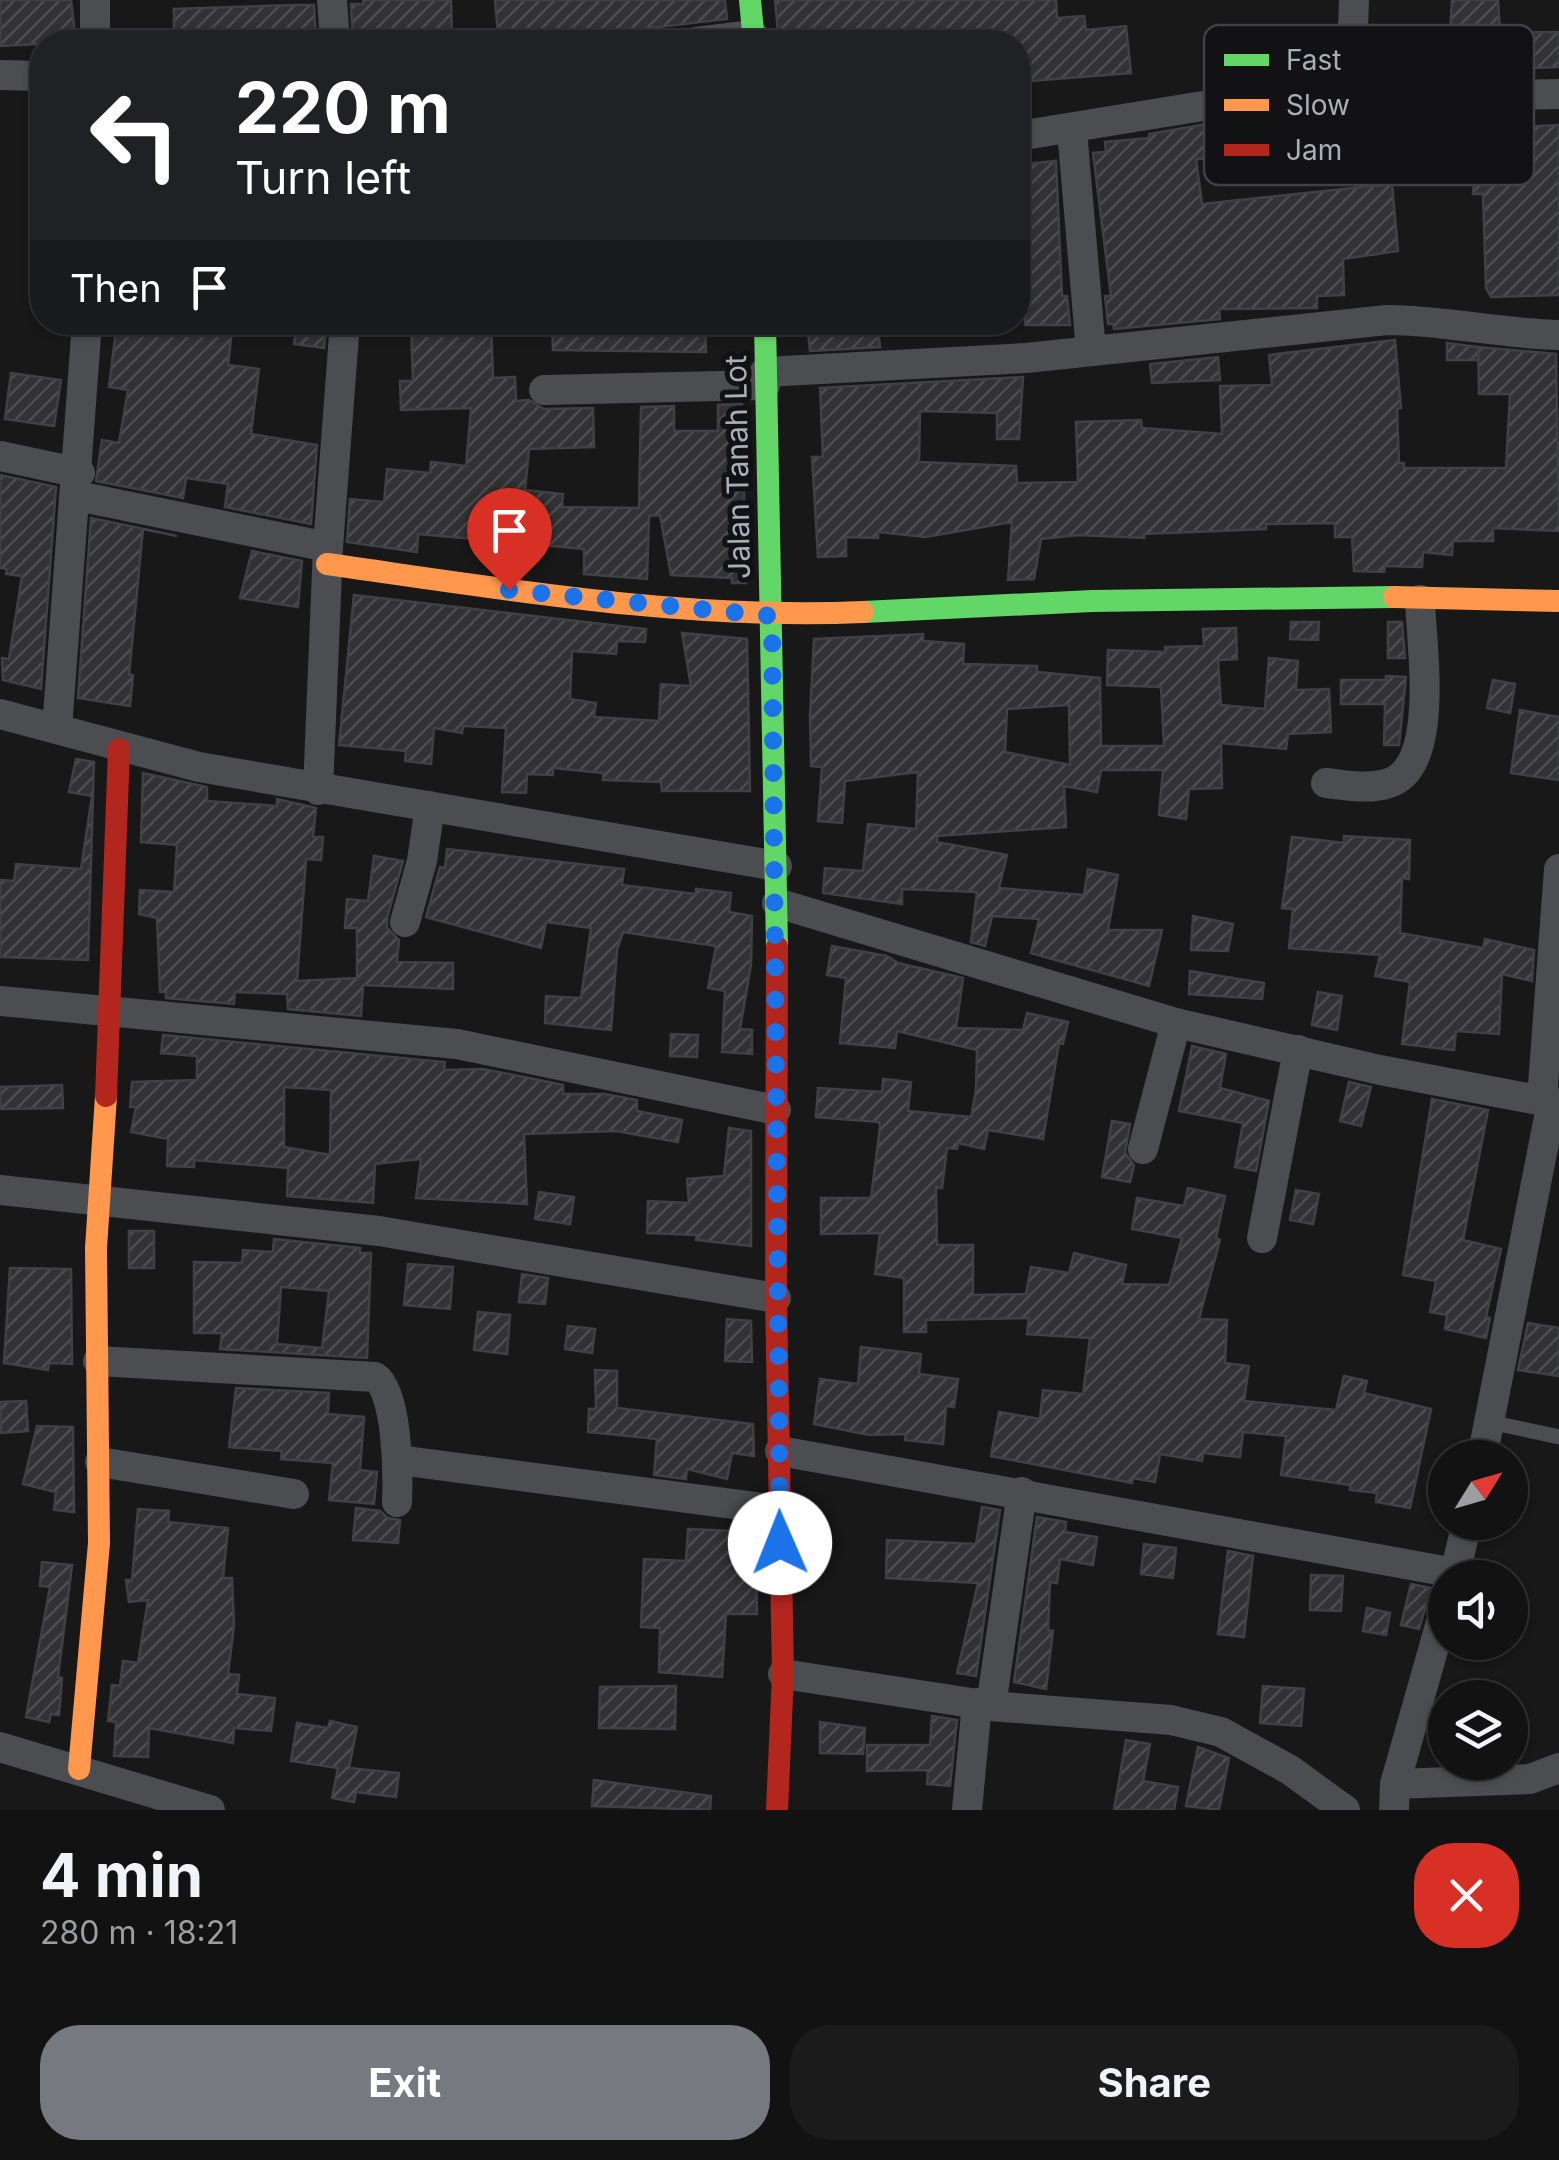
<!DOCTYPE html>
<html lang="en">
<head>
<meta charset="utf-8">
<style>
	:root { --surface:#121212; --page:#1b1b1b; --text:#f1f3f6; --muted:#9c9e9f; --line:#313232; --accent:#767a80 }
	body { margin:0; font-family:Inter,sans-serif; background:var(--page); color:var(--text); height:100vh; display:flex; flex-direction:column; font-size:38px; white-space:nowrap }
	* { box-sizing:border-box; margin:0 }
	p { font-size:32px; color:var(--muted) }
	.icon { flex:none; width:55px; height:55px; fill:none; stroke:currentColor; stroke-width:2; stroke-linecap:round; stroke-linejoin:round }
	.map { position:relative; height:1810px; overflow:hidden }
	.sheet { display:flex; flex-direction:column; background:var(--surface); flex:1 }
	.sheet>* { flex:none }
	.hud { position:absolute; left:30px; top:30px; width:1000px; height:305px; border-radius:40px; box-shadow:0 2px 8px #0004,0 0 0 2px var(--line); background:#202124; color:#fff; overflow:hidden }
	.needle { width:65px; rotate:53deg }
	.buttons { position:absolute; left:1428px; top:1440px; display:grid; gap:20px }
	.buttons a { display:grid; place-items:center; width:100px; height:100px; border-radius:50%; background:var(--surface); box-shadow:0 2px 8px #0004,0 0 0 2px var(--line); font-size:50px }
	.pin { position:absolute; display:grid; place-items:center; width:85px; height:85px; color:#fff; margin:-102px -42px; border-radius:50% 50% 50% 0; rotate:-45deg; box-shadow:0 0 10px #0007 }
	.pin .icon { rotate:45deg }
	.me { position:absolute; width:110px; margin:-55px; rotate:359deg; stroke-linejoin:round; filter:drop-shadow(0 0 8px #0008) }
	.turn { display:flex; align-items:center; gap:35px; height:210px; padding:0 40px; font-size:45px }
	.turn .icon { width:130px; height:130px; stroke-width:2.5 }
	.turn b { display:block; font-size:70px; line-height:85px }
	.then { display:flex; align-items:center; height:95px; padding:0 40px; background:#0003; gap:20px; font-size:38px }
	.round { display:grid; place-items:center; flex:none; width:105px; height:105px; border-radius:40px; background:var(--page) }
	.head { display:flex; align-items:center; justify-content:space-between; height:170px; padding:0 40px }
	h1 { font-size:60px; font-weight:700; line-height:75px }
	.primary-button { display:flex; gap:20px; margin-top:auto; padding:20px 40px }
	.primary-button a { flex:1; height:115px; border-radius:40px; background:var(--accent); color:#fff; font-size:40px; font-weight:700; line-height:115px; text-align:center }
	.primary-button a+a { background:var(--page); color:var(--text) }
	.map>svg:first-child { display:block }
	.building { fill:url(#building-hatch); stroke:#404144; stroke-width:2.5; fill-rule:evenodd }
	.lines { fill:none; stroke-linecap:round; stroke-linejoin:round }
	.lane { stroke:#4c4d50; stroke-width:15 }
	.street { stroke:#4c4d50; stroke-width:30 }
	.fast { stroke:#63d668; stroke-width:22 }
	.slow { stroke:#ff974d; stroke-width:22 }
	.jam { stroke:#b3261e; stroke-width:22 }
	.route { stroke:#1a73e8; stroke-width:18; stroke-dasharray:0 32.4 }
	.labels { text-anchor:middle; stroke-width:10; stroke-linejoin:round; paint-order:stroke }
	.street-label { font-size:30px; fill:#a9afb8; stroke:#121214 }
	.key { fill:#121214; stroke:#3f4145; stroke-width:2.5 }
	.key-label { font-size:28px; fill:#a9afb8 }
</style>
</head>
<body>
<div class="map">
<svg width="1559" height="1810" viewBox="0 0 1559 1810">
	<defs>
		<pattern id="building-hatch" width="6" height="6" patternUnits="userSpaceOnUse" patternTransform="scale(2.5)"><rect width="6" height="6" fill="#323234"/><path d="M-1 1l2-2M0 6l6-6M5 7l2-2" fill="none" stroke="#4d4d4f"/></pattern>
	</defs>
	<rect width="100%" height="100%" fill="#181818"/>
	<!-- building -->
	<g class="building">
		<path d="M0,0H71L76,42L0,46Z"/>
		<path d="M363,0H451L452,42H353L351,4H364Z"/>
		<path d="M495,0H725L727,19L538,41L537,30L498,34Z"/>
		<path d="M775,0H1056L1057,18L1084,16L1086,30L1126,26L1131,73L1018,82V42H779Z"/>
		<path d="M1452,0H1498L1500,33L1559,32V67L1448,71Z"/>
		<path d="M293,5H314L316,42H174V9Z"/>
		<path d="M1252,121L1253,157L1196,159L1202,204L1392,184L1398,251L1343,259L1344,295L1317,296V308L1219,309L1220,319L1114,329L1113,324H1108L1105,296H1111L1093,153L1106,152L1105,142L1149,138V134L1219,122Z"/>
		<path d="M1559,125V295L1491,297L1486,288L1483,194H1473L1478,129L1518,132V127Z"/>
		<path d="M1056,161L1062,296H1067L1070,325H1025L1028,238L1018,239V165Z"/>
		<path d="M117,322L169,328L170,322H233L228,365L259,369L251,434L317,445L311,524L225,507L228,484L186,478L183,498L96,481L102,440L119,443L128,390L109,387Z"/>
		<path d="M297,322H326L324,348L294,344Z"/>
		<path d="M491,322L493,378L515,377L516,401L529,400L544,409L593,408L594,447L529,449L525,490L563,494L562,507L639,508L641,407L674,406V431H718V405L742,404L746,583H732V578L671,575L660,515L649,516L647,579L584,574V549L519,543L517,566L485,561L486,540L418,534L417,552L347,542L350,499L384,502L387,469L430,473L431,462L466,466L471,408L401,410L400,381H413L411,325Z"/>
		<path d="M552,322H705L706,352L553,350Z"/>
		<path d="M807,322H877L880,347L810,351Z"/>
		<path d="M1395,340L1401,408L1397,409L1399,463H1404V468H1506L1510,394H1479L1478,347L1556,354L1559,531L1493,528V541H1453L1452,555L1423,552L1422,567L1385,566L1384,572L1354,571L1352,537H1335V523L1266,524V529L1144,534V538L1079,535L1041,539L1034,579L1008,580L1012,522L925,537L878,532V538L846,537V556L818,557L812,457H823L820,388L1023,377L1019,439H997V413L920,411L919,462L1016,466L1017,483L1078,482L1076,422L1141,420L1142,428L1222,434L1220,386L1272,385L1269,355Z"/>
		<path d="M1447,343L1478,347V360H1447Z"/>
		<path d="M1218,357L1220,380L1152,383L1150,364Z"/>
		<path d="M11,373L61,380L54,426L5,419Z"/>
		<path d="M0,475L56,487L41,689L3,680L2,658L9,659L22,576L6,574L7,569L0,568Z"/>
		<path d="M91,518L177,536L143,529L129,675H133L130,706L78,698Z"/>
		<path d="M252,551L302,561L298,607L240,598Z"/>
		<path d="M354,595L646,629L645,642L617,641L616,654L572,651L570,699L596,703L594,717L659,721L661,684L691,686L682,633L747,639L750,791H662L661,782L603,780V773L553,768V775L527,774L526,793L502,792L506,728L463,726L462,733L434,728L431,764L405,761L406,751L339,745Z"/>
		<path d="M1291,622H1319L1318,640L1290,639Z"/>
		<path d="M1388,622H1402L1405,658H1388Z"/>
		<path d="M1236,628L1237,659L1218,660L1221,705L1265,709L1269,658L1298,661L1296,690L1329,689L1331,732L1288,734L1286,749L1221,743L1222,788L1189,789L1186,819L1159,815L1163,770H1101L1097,792L1064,786L1066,827L937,836V842L1007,855L999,888L1084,895L1088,869L1118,875L1108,930H1162L1149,986L1031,953L1039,919L992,916L985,946L971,942L977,892L902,889V904L823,893L825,868L863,871L868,824L916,829L918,772L845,781L842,823L818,821L822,767L811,766L810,715L814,639L923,634V641L964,644L963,664L1037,666V672L1100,678L1101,746H1164L1161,687L1107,685L1108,650L1165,652V647L1204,646L1203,629ZM1069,705L1070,765L1005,752L1007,709Z"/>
		<path d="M1386,676L1406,677L1399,745H1384L1385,704H1341V680H1386Z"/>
		<path d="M1493,680L1515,684L1510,713L1487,708Z"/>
		<path d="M1520,710L1559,717V780L1511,773Z"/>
		<path d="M76,759L94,762L88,960L0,957V880L14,881L16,864L81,869L92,796L69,792Z"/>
		<path d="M143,773L207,787V801L277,806V799L316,808L313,837H323L321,860L306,859L297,981L357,978V928H345L347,899L368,901L374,856L403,861L387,918V928L399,940L397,962L453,963V989L363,985L361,1016L288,1009L287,994L235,992L234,1004L166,998V992H160L157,918L139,914L140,890L174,892L177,845L141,842Z"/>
		<path d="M1344,836L1410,840L1409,879L1402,878L1400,933L1483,948L1485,939L1534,950L1532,981L1502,974L1499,1034L1456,1031L1454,1050L1402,1044L1410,982L1375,976L1380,955L1289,948L1293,909L1282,908L1292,837L1344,843Z"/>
		<path d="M447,849L624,869L622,885L696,894V889L731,893L729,912L752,916L751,965L740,1029L752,1030V1054L722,1052L725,991L708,988L716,946L623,932L617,950L611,1030L545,1023L546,996L581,998L591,928L546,922L541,948L426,917L440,867L445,868Z"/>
		<path d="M1193,916L1233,924L1228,951L1191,950Z"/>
		<path d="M832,946L887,956L898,963L963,978L956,1028L1023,1030L1027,1013L1068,1022L1063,1044L1059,1043L1043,1139L988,1130L984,1149L958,1143L957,1149L947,1148L942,1188L936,1187L937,1245H973V1295L1026,1294L1031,1267L1069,1273L1074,1253L1126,1265L1122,1284L1169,1285L1182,1238L1132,1229L1137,1198L1184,1206L1188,1188L1225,1196L1216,1238L1220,1240L1199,1319L1227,1320L1225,1363L1249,1366L1244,1401L1336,1410L1344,1376L1367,1381L1364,1393L1431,1409L1410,1508L1376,1502L1377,1493L1350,1490V1485L1281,1475L1286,1436L1243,1432L1240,1457L1203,1453L1202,1461L1160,1454L1155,1482L1133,1478L1132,1483L991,1456L999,1412L1040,1419L1043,1390L1083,1394L1090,1338L1027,1334L1029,1318L926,1320V1332H904V1278L875,1274L880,1233L821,1234V1198H871L880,1127L879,1122L816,1117L818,1088L882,1092L883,1079L911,1082L908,1111L971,1117L976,1090L977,1050L897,1031L895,1048L840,1043L846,978L827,975Z"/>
		<path d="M1190,971L1264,983L1262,999L1189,994Z"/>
		<path d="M1318,992L1342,996L1337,1030L1312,1025Z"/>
		<path d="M671,1034L698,1035L697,1057L670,1056Z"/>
		<path d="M163,1035L445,1062L444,1070L483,1069L524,1077L563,1085V1094H605L637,1100V1111L682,1120L678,1142L616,1131L524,1134L527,1204L416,1198L421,1159L375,1164L373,1203L287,1196L288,1168L194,1160V1167L167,1166L168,1139L131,1132L136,1107H130L132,1082L197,1080V1056L161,1053ZM284,1087L331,1090L330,1155L284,1147Z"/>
		<path d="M1192,1046L1226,1054L1220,1088L1269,1101L1256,1171L1235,1167L1243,1123L1179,1111Z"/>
		<path d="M1349,1082L1371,1087L1361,1126L1340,1121Z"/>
		<path d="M62,1085L63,1108L0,1109V1087Z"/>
		<path d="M1432,1099L1488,1110L1463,1240L1501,1249L1486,1317L1490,1318L1486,1338L1445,1329L1447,1315L1430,1312L1436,1281L1403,1275Z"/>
		<path d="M1112,1121L1130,1124L1125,1153L1134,1165L1130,1182L1102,1177Z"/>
		<path d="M729,1128L751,1131V1246L696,1240L697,1235L647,1233L648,1201L689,1203L687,1179L724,1176Z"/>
		<path d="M1296,1190L1319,1194L1313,1224L1290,1220Z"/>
		<path d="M539,1192L574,1197L570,1224L535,1219Z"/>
		<rect x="129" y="1231" width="25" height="37"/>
		<path d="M274,1239L360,1248V1253H371L367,1358L220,1349L222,1333H194V1262L242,1263L243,1250L273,1252ZM281,1287L329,1291L322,1348L277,1344Z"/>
		<path d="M408,1264L453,1267L450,1309L404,1305Z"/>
		<path d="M10,1268L71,1269L72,1364L49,1363L48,1370L4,1363Z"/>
		<path d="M522,1274L548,1278L545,1304L519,1302Z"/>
		<path d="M478,1312L510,1315L507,1354L474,1350Z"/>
		<path d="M727,1319L751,1321L752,1362L725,1361Z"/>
		<path d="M1528,1323L1559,1328V1376L1518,1370Z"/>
		<path d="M568,1326L595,1329L592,1353L565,1349Z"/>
		<path d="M861,1347L921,1354L919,1374L958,1379L954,1407L946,1406L943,1444L905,1440L906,1434L869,1435L814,1424L820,1379L858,1384Z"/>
		<path d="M595,1370L617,1371V1408L753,1424L754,1456L732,1453L727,1479L687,1469L686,1479L654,1475L657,1439L588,1432L589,1409H596Z"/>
		<path d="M236,1388L329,1393L328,1414L364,1417L360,1470L377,1472L374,1504L329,1500L333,1463L281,1459L282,1451L229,1447Z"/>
		<path d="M26,1401L28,1431L1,1433L0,1402Z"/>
		<path d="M37,1426L73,1427L74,1512L54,1510L56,1492L23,1484Z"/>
		<path d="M982,1507L1000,1510L976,1676L957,1673L978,1583L886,1578L887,1540L976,1544Z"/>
		<path d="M356,1508L380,1511L388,1518L400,1520L398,1543L353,1540Z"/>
		<path d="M138,1509L169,1511L168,1522L228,1528L223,1578H232L234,1625L228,1674L239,1675L237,1694L275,1698L271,1731L234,1728L233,1743L149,1728L148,1757L114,1756L116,1722L108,1721L112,1685L120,1686L123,1661L138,1663L148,1600L129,1602L126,1580H132Z"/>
		<path d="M1037,1517L1066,1522L1065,1532L1097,1537L1093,1565L1060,1559L1057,1583L1050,1582L1048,1630L1053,1631L1046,1689L1014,1682Z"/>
		<path d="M738,1524L755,1526L757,1614H726L722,1677L659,1672L660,1628L641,1627L644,1559L686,1561L688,1529L737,1531Z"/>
		<path d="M1144,1544L1176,1548L1173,1578L1141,1574Z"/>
		<path d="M1228,1551L1253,1556L1244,1637L1218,1634Z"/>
		<path d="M42,1562L72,1565L58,1677L62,1678L59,1715L51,1714L49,1722L26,1717L50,1587L40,1586Z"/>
		<path d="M1311,1575L1343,1576L1341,1611L1310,1610Z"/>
		<path d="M1411,1584L1440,1590L1427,1602L1419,1629L1401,1625Z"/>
		<path d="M1367,1608L1390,1613L1386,1635L1363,1631Z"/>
		<path d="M676,1686L675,1729L599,1728L600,1687Z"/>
		<path d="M1263,1686L1304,1689L1301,1726L1260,1723Z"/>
		<path d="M932,1716L957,1720L950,1786L927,1784L928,1770L867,1771V1745H930Z"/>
		<path d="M330,1721L357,1727L349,1768L399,1773L396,1797L356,1792L354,1802L332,1798L338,1768L291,1761L297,1723L328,1728Z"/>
		<path d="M820,1722L865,1728L863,1754L820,1753Z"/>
		<path d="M1126,1740L1150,1744L1143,1781L1178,1787L1174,1810H1114Z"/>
		<path d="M1198,1747L1229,1758L1219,1810L1186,1806Z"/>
		<path d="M594,1780L711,1796L710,1810L592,1806Z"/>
	</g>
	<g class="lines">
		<!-- lane -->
		<path class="lane" d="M1490,1422L1559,1437"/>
		<!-- street -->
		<g class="street">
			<path d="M95,0V42"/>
			<path d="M332,0L335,42"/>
			<path d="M696,42L753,35"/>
			<path d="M0,75L42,76"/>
			<path d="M1351,87L1354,0"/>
			<path d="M1072,130L1091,351"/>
			<path d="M1018,136L1252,98L1351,87L1473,96L1559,94"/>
			<path d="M765,372L1026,358L1387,320C1444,320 1501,334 1559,335"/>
			<path d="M544,390L765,385"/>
			<path d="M0,456L80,473"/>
			<path d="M77,496L328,547"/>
			<path d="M0,714L199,767L777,866"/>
			<path d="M57,729L87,322"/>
			<path d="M1326,783C1346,785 1369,790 1389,783C1441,766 1421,645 1420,600"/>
			<path d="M318,790L328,547L345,322"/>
			<path d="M777,903L1176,1023L1380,1070L1559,1104"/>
			<path d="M405,922L422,861L430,806"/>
			<path d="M0,1001L457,1044L776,1110"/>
			<path d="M1542,1099L1559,869"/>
			<path d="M1143,1149L1176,1023"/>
			<path d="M0,1190L379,1231L776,1298"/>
			<path d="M1262,1238L1298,1050"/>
			<path d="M98,1361L375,1377C398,1392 398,1476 397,1502"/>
			<path d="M780,1451L1455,1573"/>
			<path d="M1482,1458L1552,1102"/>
			<path d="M399,1460L779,1510"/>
			<path d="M100,1462L294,1494"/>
			<path d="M1454,1578L1467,1522"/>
			<path d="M783,1674L991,1706L1171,1720L1221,1732L1290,1770L1345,1810"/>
			<path d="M991,1706L1022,1492"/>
			<path d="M0,1747L210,1810"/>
			<path d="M1395,1784L1530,1779L1559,1768"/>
			<path d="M967,1810L977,1703"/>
			<path d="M1394,1810L1395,1784L1445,1608"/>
		</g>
		<!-- fast -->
		<g class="fast">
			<path d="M750,0L754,42"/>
			<path d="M765,322L777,947"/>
			<path d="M863,612L1092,601L1394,597"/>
		</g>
		<!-- slow -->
		<g class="slow">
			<path d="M327,564C504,589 684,620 863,612"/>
			<path d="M1394,597L1559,601"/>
			<path d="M79,1769L99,1543L96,1248L106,1096"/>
		</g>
		<!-- jam -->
		<g class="jam">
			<path d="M777,947L776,1298L783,1674L777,1810"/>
			<path d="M106,1096L119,749"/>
		</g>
	</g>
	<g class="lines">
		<!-- route -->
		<path class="route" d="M509,590L772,616L780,1543"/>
	</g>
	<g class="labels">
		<!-- street labels -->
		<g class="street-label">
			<text transform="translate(738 467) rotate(-91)" y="10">Jalan Tanah Lot</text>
		</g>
	</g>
	<!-- legend -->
	<rect x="1204" y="25" width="330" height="160" rx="15" class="key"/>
	<rect x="1224" y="54" width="45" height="12" fill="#63d668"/>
	<rect x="1224" y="99" width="45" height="12" fill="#ff974d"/>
	<rect x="1224" y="144" width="45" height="12" fill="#b3261e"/>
	<g class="key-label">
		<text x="1286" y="70">Fast</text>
		<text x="1286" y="115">Slow</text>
		<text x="1286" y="160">Jam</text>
	</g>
</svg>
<div class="buttons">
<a><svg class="needle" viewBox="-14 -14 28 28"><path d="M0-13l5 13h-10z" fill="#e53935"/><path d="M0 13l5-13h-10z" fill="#9c9e9f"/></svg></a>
<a><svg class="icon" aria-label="sound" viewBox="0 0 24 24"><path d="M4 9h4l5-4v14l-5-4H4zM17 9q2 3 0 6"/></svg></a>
<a><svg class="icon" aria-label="layers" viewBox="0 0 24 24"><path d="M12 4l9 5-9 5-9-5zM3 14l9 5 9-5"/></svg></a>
</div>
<div class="pin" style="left:509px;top:590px;background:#d93025"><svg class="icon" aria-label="arrive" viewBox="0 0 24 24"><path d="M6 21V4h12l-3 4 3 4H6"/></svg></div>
<svg class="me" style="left:780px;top:1543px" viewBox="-20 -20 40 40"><circle r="19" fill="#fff"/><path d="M0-13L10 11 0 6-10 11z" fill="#1a73e8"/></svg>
<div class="hud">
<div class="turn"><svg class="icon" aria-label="left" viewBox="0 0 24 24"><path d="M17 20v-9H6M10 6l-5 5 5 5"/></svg><div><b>220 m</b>Turn left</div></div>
<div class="then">Then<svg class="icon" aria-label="arrive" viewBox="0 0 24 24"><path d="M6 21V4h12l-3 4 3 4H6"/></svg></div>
</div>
</div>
<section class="sheet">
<div class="head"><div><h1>4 min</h1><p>280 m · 18:21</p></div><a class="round" style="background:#d93025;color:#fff"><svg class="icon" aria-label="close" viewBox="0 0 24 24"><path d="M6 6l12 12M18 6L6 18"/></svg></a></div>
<div class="primary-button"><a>Exit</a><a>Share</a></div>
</section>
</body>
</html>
